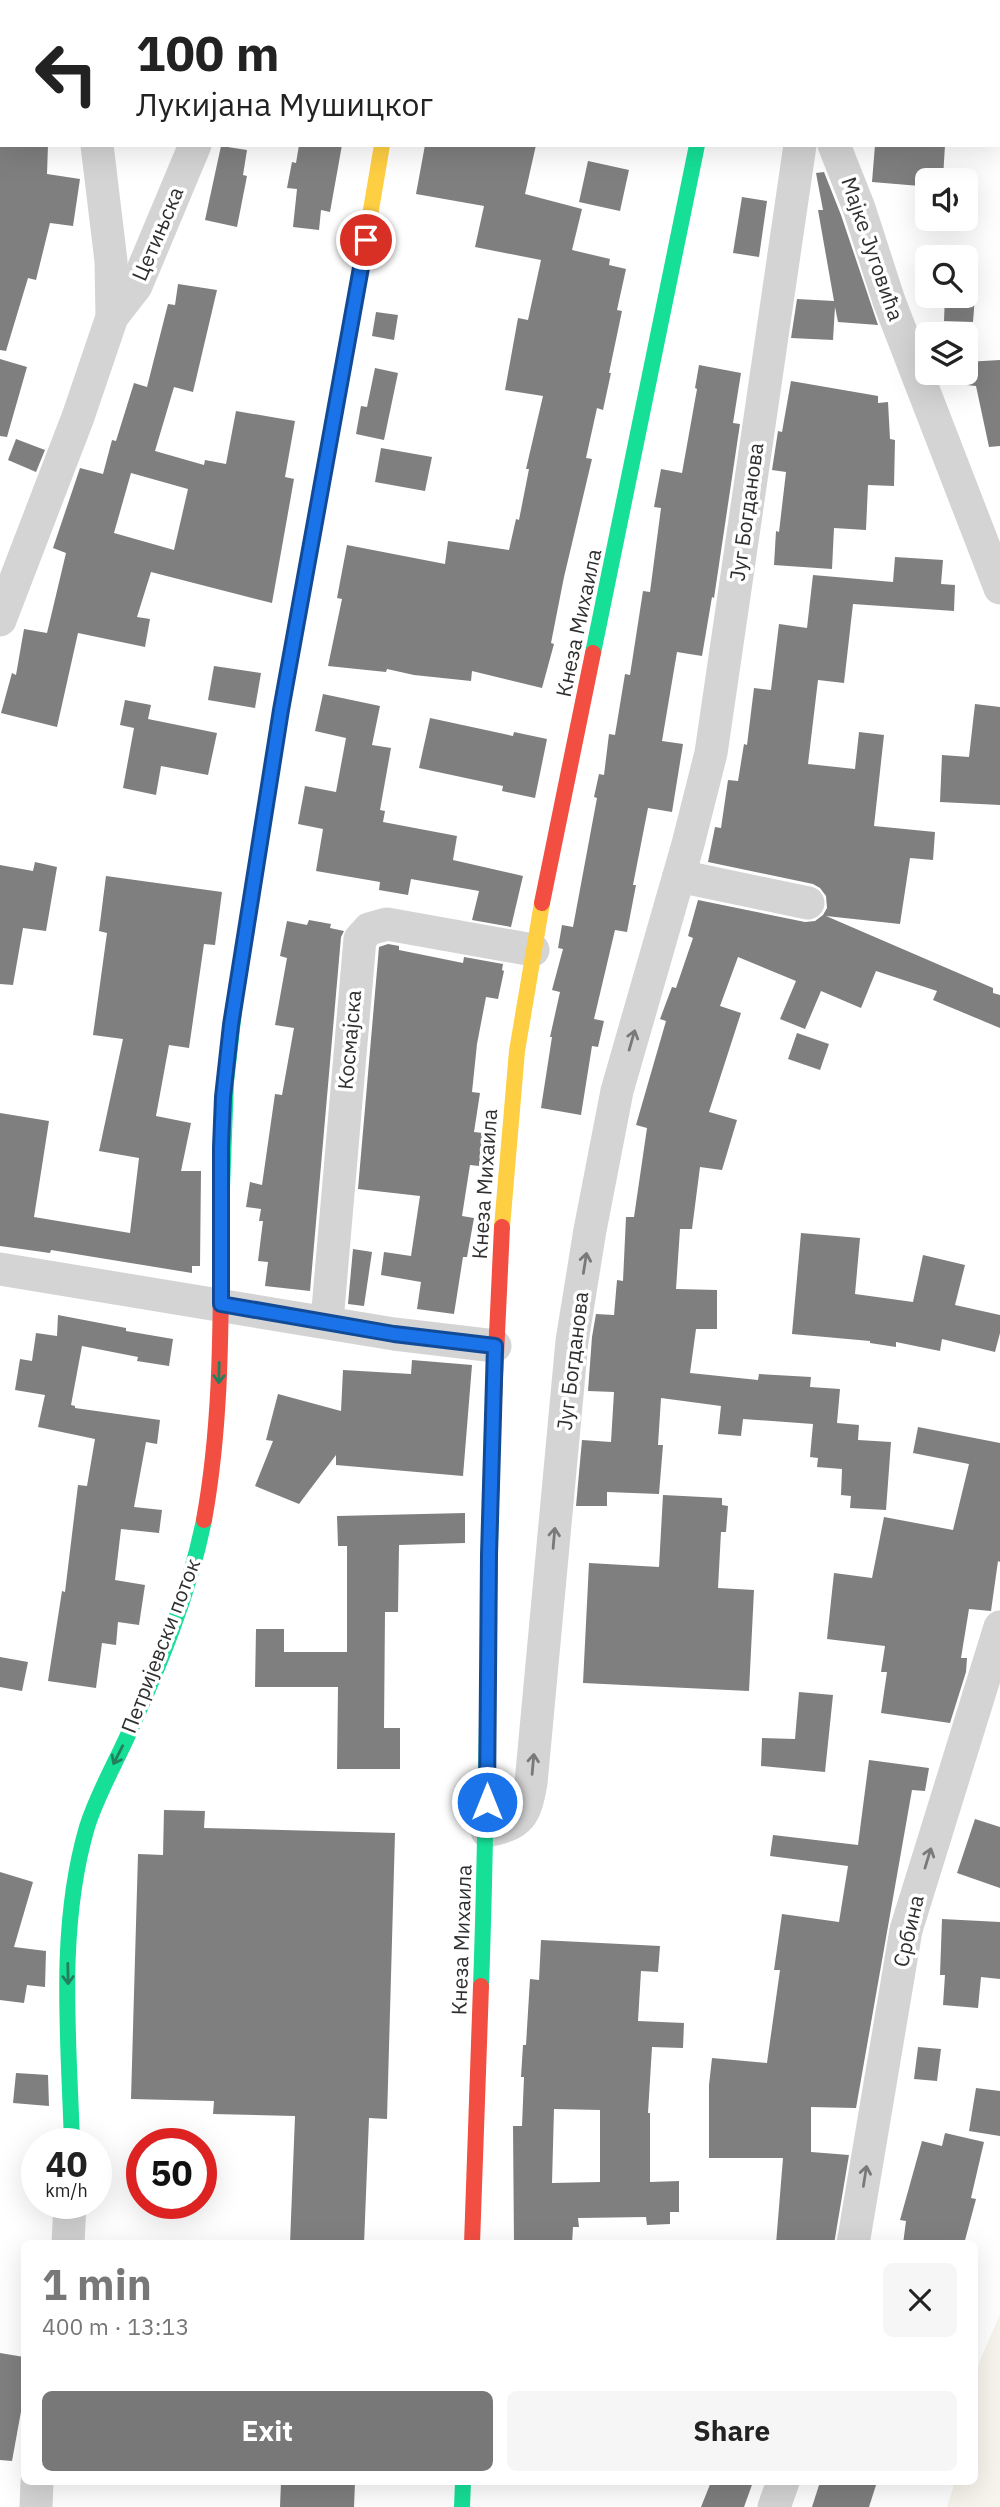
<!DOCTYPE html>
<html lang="en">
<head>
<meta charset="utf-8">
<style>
	:root { --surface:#fff; --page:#f6f6f6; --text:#222; --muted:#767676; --accent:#787878 }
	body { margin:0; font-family:"IBM Plex Sans",sans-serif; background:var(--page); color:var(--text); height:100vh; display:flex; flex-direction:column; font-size:26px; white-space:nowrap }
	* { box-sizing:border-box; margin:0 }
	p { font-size:23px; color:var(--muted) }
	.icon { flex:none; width:38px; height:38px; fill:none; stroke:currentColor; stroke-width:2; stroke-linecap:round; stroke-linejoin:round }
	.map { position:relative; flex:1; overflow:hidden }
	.details { position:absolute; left:21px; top:2240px; width:957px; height:245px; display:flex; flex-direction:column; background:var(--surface); border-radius:10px; box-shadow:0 7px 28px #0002 }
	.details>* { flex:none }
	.guide { position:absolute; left:0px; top:0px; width:1001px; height:147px; box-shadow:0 7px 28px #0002; background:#fff; color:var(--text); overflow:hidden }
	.buttons { position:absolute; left:915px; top:168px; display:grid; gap:14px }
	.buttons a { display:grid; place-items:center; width:63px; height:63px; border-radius:10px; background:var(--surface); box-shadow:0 7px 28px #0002; font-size:35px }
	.speed { position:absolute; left:21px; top:2128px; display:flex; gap:14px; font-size:35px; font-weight:700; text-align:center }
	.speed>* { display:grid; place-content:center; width:91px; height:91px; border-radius:50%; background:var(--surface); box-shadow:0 7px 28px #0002; line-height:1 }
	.speed small { font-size:18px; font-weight:400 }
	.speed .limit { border:10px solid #d22; background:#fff; color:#111 }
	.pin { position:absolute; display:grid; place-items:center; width:60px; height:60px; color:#fff; margin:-30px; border:4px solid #fff; border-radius:50%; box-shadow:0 2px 7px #0007 }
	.me { position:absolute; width:77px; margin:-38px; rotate:0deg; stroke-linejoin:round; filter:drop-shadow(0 0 5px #0008) }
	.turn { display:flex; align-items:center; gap:24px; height:147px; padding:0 21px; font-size:32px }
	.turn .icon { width:91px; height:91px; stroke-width:2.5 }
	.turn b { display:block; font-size:49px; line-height:60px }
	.round { display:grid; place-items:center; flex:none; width:74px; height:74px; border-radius:10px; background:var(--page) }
	.headline { display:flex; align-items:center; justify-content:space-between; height:119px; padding:0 21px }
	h1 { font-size:42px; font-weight:800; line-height:52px; color:var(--accent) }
	.primary-button { display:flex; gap:14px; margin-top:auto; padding:14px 21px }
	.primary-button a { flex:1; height:80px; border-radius:10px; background:var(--accent); color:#fff; font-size:28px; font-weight:800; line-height:80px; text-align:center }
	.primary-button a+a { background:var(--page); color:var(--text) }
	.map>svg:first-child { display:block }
	.green { fill:#f6f4ec }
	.building { fill:#7f7f7f; fill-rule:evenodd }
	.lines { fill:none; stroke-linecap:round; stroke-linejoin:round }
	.street { stroke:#d4d4d4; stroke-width:33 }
	.fast { stroke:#16e098; stroke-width:16 }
	.slow { stroke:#ffcf43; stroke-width:16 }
	.jam { stroke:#f24e42; stroke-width:16 }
	.oneway { stroke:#797979 }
	.oneway2 { stroke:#247f5e }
	.route-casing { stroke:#114b97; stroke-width:18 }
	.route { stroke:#1a73e8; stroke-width:12 }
	.labels { text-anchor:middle; stroke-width:7; stroke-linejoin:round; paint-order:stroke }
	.street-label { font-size:21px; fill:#2f2f2f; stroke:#fff }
</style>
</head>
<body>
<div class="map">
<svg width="1000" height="2507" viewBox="0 0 1000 2507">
	<rect width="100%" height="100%" fill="#fff"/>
	<!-- green -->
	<path class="green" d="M1000,2314V2507H947L955,2482H975V2383L979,2363Z"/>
	<!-- building -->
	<g class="building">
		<path d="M0,145H48L47,174L80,179L73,226L50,223L36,280L28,278L6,351L0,350Z"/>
		<path d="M299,145H342L330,212L321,210L319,230L293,227L297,189L287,188L292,162L296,163Z"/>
		<path d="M425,145H536L525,194L582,209L572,250L610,259L609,265L626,269L617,310L622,311L609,373H611L603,410L597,408L586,458L592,459L564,577L551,643L554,644L542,688L472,671L471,681L414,675L387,669L386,672L328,666L342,599L337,598L347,545L445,564L448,541L509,550L516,519L519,520L529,469H526L543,396L505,390L518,318L528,320L541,260L475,247L484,206L416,194Z"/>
		<path d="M875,145H945L943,178L921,177L920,186L872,182Z"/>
		<path d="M221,146L247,150L243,175L247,176L237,227L205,220Z"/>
		<path d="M588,161L629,170L620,211L579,202Z"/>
		<path d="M824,172L841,215L878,325L838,322L835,307L833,340L791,338L797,299L834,301L818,210H823L816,173Z"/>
		<path d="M742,197L767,201L759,257L733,253Z"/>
		<path d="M178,284L217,290L193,392L174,387L155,451L204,465L205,460L226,464L236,411L295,421L285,477L294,479L272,603L151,572L137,617L150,619L145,647L78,633L57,727L1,713L12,673L16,675L24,629L47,633L66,553L53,548L80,468L103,474L112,440L116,441L134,383L147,387L168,304L175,305ZM131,473L188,489L174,550L114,533Z"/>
		<path d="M945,296H975L973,322L944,321Z"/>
		<path d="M376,312L398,315L394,340L372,336Z"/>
		<path d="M0,359L27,367L7,437L0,436Z"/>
		<path d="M1000,360V446L989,447L976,386L966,385V362Z"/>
		<path d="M699,365L741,373L733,423L740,424L714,598L712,597L702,656L677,652L662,741L683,744L672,812L648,808L633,885H636L627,932L615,930L594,1019L604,1021L598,1047L592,1046L581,1115L541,1108L552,1037H550L560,992L552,990L563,949L558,948L562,925L573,927L597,798L594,797L599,774L604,775L609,734L615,735L625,674L630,675L643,591L650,592L661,508L654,507L661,469L682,473L697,389L695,388Z"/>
		<path d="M375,368L398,373L384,440L356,434L361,406L367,407Z"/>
		<path d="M791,381L878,396V403L888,402L890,439L895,440L894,486L868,485L866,530L834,528L832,569L774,565L776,531L779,532L786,472L772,470L778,431L782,432Z"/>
		<path d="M16,439L45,450L36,472L8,460Z"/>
		<path d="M381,448L432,457L425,491L375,482Z"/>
		<path d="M895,557L943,560L941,584L955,585L954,611L853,604L844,683L818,680L808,764L855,769L859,732L884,735L874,826L935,832L933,860L910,858L900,924L826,916L993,988V993L1000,995V1028L933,1000L937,991L876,971L861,1008L821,991L805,1029L780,1019L796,981L738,957L720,1006L741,1013L709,1112L737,1120L722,1170L700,1167L692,1229H680L676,1289L717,1290V1329H696L690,1373L758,1380L759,1374L811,1377L810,1387L840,1389L837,1423L859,1425L858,1440L891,1442L886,1510L850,1508L851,1496L841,1495L842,1469L817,1467L818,1458L810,1457L813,1424L743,1419L741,1436L718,1434L721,1406L661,1398L658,1445H663L659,1494L607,1492V1506H576L582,1440L611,1442L614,1392L588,1391L592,1337L596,1314L614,1315L617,1280L623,1281L626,1217H634L647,1128L636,1125L666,1021L660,1019L672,987L676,988L693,938L688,936L698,900L805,922L815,921L823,915L827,908L826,896L820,888L813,884L708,862L715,827L721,828L728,780L738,781L744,744L747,745L754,688L771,690L779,624L807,628L813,575L893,582Z"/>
		<path d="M214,666L261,673L255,708L208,700Z"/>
		<path d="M323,694L380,706L372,745L391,748L380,810L385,811L383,822L457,836L453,860L523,876L511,927L472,920L479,891L411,879L408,895L379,890L380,882L316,871L323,829L298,824L305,786L336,792L346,738L315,731Z"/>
		<path d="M125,700L151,705L148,719L217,733L208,775L161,766L156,795L123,788L134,728L120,725Z"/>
		<path d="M975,704L1000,707V805L940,802L942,755L969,757Z"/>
		<path d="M430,718L513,736L514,732L547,739L535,798L502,791L503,786L419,768Z"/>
		<path d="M35,862L57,867L46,931L23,928L13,985L0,984V865L33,871Z"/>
		<path d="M106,876L222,892L215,945L204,944L189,1048L169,1045L156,1116L191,1123L181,1171H201L200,1266H192V1273L51,1250L50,1253L0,1246V1113L49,1121L34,1217L130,1233L139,1158L99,1151L123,1039L93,1035L107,933L99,931Z"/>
		<path d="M309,920L331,924L330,928L344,931L341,937L310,1291L265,1286L268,1262L258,1261L263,1221H259L261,1209L246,1207L250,1182L262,1185L275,1094L282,1095L294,1028L275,1025L287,958L280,956L287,921L307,925Z"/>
		<path d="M388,944L399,946V950L463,963L464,957L503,964L502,970L504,971L498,999L486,997L477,1044L472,1092L480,1093L474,1132L483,1133L479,1166L470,1165L462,1216L474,1218L467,1257H463L454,1314L417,1309L421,1282L381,1275L384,1252L411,1256L420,1196L358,1189L379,947Z"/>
		<path d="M797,1033L829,1044L820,1070L788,1059Z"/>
		<path d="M801,1233L860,1238L855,1294L913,1302L923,1255L965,1265L955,1305L1000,1315V1333L995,1352L942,1339L940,1351L896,1342V1347L870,1343V1341L792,1334Z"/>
		<path d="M353,1249L372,1252L364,1306L348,1304Z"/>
		<path d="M58,1315L126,1328V1331L173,1339L169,1366L137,1361L138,1357L82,1346L71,1405L75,1406V1408L160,1420L157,1444L146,1442L134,1507L162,1510L159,1533L121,1529L115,1580L145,1585L139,1625L118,1622L116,1645L102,1643L96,1688L48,1681L62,1591L65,1592L78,1485L87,1486L95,1439L38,1427L45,1395L15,1390L20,1359L32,1361L36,1333L57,1336Z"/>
		<path d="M412,1360L472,1365L463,1476L336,1465V1455L299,1504L255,1486L273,1441L266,1440L278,1394L341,1411L343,1370L411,1374Z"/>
		<path d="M918,1427L1000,1443V1562L998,1561L991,1611L969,1609L961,1658H967L966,1672L950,1723L881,1713L887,1672H881L885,1646L827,1639L834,1573L872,1578L884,1517L953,1530L969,1464L913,1453Z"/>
		<path d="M663,1495L722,1498V1505L728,1506L726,1532H721L718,1588L754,1590L749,1691L583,1683L589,1563L659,1567Z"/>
		<path d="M465,1513V1543L399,1545L398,1612H385L384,1728H400V1769H337L338,1687H255L256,1629H284V1652H347V1546H338L337,1516Z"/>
		<path d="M0,1657L28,1662L22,1691L0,1687Z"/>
		<path d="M799,1692L833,1695L825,1772L761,1766L762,1738L795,1739Z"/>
		<path d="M869,1760L929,1768L925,1791L912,1790L856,2108L811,2107V2152L849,2155L834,2244H776L783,2158H709V2085L712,2058L767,2063L780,1970H774L782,1914L839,1922L848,1866L770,1856L773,1835L858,1845Z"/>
		<path d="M164,1810L205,1811L204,1828L395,1833L387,2119L369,2118L364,2244H290L295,2116L213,2114L214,2101L131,2099L138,1854L163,1855Z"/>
		<path d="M975,1819L1000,1827V1888L957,1873Z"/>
		<path d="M0,1872L33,1882L14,1947L46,1951L45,1987L27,1985L24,2003L0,2000Z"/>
		<path d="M942,1919L1000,1922V1979L981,1977L978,2008L943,2005L945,1975H940Z"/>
		<path d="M541,1940L660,1946L658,1972L641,1971L638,2021L684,2023L683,2048L652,2047L648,2113H650V2182L679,2181V2212H670V2224L647,2225L646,2217L578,2218L579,2227H573L572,2244H514L513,2126H522L524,2077H521L523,2045H526L530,1979L539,1980ZM554,2109L600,2110V2182L552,2183Z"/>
		<path d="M918,2047L941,2049L937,2081L914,2079Z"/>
		<path d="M16,2073L48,2075L49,2106L13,2103Z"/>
		<path d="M976,2088L1000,2091V2136L969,2131Z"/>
		<path d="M945,2133L984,2142L971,2198L976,2199L964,2244H903L906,2221L900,2220L922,2141L942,2146Z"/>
		<path d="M0,2353L24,2357V2395L12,2461L0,2460Z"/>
		<path d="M281,2482H355L354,2507H280Z"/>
		<path d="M711,2482H753L744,2507H701Z"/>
		<path d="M820,2482H877L869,2507H812Z"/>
	</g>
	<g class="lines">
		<!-- street -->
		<g class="street">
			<path d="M80,0V2"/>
			<path d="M782,0V2"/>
			<path d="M246,2L247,0"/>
			<path d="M398,2V0"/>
			<path d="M834,145L859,208L889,301L1000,588"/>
			<path d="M112,317L136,286L195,145"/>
			<path d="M0,620L78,417L112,317L111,261L97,145"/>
			<path d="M679,876L808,903"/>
			<path d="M0,1269L394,1334L495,1346"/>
			<path d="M327,1321L360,939L369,929L387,924L533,950"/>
			<path d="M487,1831C521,1824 525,1816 531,1783L572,1341L590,1230L617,1091L688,844L711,753L800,145"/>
			<path d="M68,2244L70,2203"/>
			<path d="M853,2244L906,1930L1000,1627"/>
			<path d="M36,2507L37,2482"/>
			<path d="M774,2507L783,2482"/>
		</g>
		<!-- fast -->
		<g class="fast">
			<path d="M727,0V2"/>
			<path d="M593,653L697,145"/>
			<path d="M222,1188L226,1082L236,993L281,710L364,251"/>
			<path d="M481,1986C488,1797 487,1608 493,1419"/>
			<path d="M72,2144C69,2039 57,1930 87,1827C97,1795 114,1766 128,1735C159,1666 189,1595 204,1520"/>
			<path d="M462,2507L463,2482"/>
		</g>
		<!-- slow -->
		<g class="slow">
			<path d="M364,251L382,145"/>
			<path d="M502,1227L517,1051L542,903"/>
		</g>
		<!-- jam -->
		<g class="jam">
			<path d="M542,903L593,653"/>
			<path d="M493,1419L502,1227"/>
			<path d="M204,1520C224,1410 220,1299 222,1188"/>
			<path d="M472,2244L481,1986"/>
		</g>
	</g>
	<!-- one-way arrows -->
	<defs><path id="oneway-shaft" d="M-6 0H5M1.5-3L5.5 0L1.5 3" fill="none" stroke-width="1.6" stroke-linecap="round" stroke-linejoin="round" transform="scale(1.75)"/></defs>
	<g class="oneway">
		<use href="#oneway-shaft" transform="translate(632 1040) rotate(-74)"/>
		<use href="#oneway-shaft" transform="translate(585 1263) rotate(-81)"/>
		<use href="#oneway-shaft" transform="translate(554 1538) rotate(-85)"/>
		<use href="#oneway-shaft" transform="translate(533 1764) rotate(-85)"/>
		<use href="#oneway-shaft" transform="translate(928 1858) rotate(-73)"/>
		<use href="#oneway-shaft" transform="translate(865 2176) rotate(-81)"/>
	</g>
	<g class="oneway2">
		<use href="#oneway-shaft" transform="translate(219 1373) rotate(91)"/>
		<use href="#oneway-shaft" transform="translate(118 1755) rotate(117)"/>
		<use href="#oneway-shaft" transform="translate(68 1974) rotate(89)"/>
	</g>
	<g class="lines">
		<defs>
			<path id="route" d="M366,240L281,710L231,1025L223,1097L221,1147V1304L394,1334L495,1346L489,1555L487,1802"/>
		</defs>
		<!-- route casing -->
		<use href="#route" class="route-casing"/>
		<!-- route -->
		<use href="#route" class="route"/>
	</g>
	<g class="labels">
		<!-- street labels -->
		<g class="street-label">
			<text transform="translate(158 234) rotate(-67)" y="7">Цетињска</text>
			<text transform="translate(872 249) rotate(71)" y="7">Мајке Југовића</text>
			<text transform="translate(747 512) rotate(-82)" y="7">Југ Богданова</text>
			<text transform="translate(579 623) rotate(-78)" y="7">Кнеза Михаила</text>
			<text transform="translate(350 1040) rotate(-85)" y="7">Космајска</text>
			<text transform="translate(485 1184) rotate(-86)" y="7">Кнеза Михаила</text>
			<text transform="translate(573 1361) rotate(-83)" y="7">Југ Богданова</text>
			<text transform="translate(161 1646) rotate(-69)" y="7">Петријевски поток</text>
			<text transform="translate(909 1931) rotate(-77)" y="7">Србина</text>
			<text transform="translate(462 1940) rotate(-88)" y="7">Кнеза Михаила</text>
		</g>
	</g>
</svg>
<div class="buttons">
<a><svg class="icon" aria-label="sound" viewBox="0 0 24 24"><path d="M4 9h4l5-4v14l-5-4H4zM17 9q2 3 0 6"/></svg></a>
<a><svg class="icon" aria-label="search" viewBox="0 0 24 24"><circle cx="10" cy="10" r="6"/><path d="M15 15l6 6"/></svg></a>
<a><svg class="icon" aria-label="layers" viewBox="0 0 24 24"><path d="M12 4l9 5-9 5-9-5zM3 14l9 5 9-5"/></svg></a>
</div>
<div class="speed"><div>40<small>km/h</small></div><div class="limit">50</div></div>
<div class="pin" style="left:366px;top:240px;background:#d93025"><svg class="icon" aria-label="arrive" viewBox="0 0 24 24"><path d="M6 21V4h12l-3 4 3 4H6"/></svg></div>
<svg class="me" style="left:487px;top:1802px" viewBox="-20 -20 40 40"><circle r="17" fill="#1a73e8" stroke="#fff" stroke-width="3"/><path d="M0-11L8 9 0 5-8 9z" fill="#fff"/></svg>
<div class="guide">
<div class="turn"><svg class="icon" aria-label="left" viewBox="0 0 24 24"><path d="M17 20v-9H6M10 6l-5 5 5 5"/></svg><div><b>100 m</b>Лукијана Мушицког</div></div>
</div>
<section class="details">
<div class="headline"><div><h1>1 min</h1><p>400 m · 13:13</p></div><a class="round"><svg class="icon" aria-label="close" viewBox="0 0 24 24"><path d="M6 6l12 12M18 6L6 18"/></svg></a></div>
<div class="primary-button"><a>Exit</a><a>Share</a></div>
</section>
</div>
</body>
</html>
